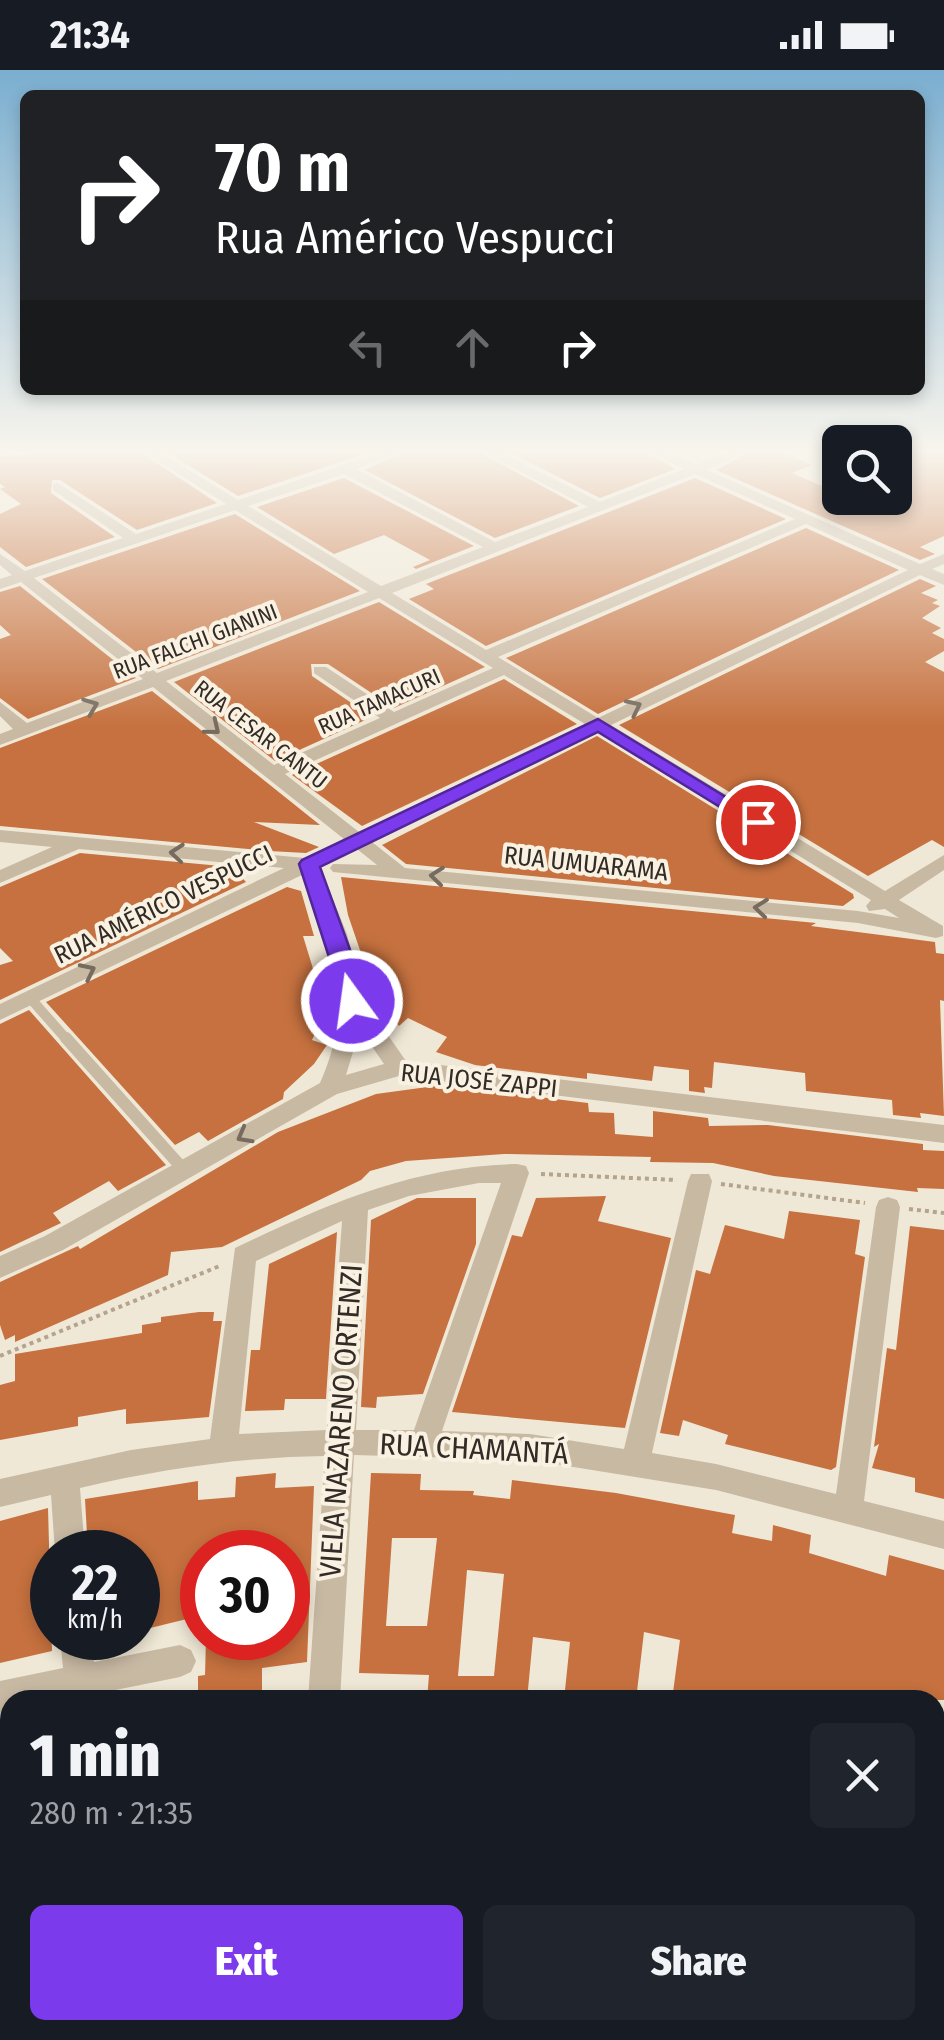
<!DOCTYPE html>
<html lang="en">
<head>
<meta charset="utf-8">
<style>
	:root { --surface:#171b24; --page:#20242c; --text:#f1f3f6; --muted:#9ea1a6; --accent:#7c3aed }
	body { margin:0; font-family:"Fira Sans Condensed",sans-serif; background:var(--page); color:var(--text); height:100vh; display:flex; flex-direction:column; font-size:38px; white-space:nowrap }
	* { box-sizing:border-box; margin:0 }
	p { font-size:32px; color:var(--muted) }
	.icon { flex:none; width:55px; height:55px; fill:none; stroke:currentColor; stroke-width:2; stroke-linecap:round; stroke-linejoin:round }
	.map { position:relative; flex:1; overflow:hidden }
	.details { position:absolute; left:0px; top:1620px; width:945px; height:350px; display:flex; flex-direction:column; background:var(--surface); border-radius:30px 30px 0 0; box-shadow:0 5px 15px #0003 }
	.details>* { flex:none }
	.hud { position:absolute; left:20px; top:20px; width:905px; height:305px; border-radius:15px; box-shadow:0 5px 15px #0003; background:#202124; color:#fff; overflow:hidden }
	.fabs { position:absolute; left:822px; top:355px; display:grid; gap:20px }
	.fabs a { display:grid; place-items:center; width:90px; height:90px; border-radius:15px; background:var(--surface); box-shadow:0 5px 15px #0003; font-size:50px }
	.speed { position:absolute; left:30px; top:1460px; display:flex; gap:20px; font-size:50px; font-weight:700; text-align:center }
	.speed>* { display:grid; place-content:center; width:130px; height:130px; border-radius:50%; background:var(--surface); box-shadow:0 5px 15px #0003; line-height:1 }
	.speed small { font-size:25px; font-weight:400 }
	.speed .limit { border:15px solid #d22; background:#fff; color:#111 }
	.pin { position:absolute; display:grid; place-items:center; width:85px; height:85px; color:#fff; margin:-42px; border:5px solid #fff; border-radius:50%; box-shadow:0 2px 10px #0007 }
	.me { position:absolute; width:110px; margin:-55px; rotate:346deg; stroke-linejoin:round; filter:drop-shadow(0 0 8px #0008) }
	.turn { display:flex; align-items:center; gap:35px; height:210px; padding:0 30px; font-size:45px }
	.turn .icon { width:130px; height:130px; stroke-width:2.5 }
	.turn b { display:block; font-size:70px; line-height:85px }
	.lanes { display:flex; align-items:center; height:95px; padding:0 30px; background:#0003; justify-content:center; gap:50px; direction:ltr }
	.lanes .off { opacity:.35 }
	.round { display:grid; place-items:center; flex:none; width:105px; height:105px; border-radius:15px; background:var(--page) }
	.overview { display:flex; align-items:center; justify-content:space-between; height:170px; padding:0 30px }
	h1 { font-size:60px; font-weight:800; line-height:75px }
	.primary-button { display:flex; gap:20px; margin-top:auto; padding:20px 30px }
	.primary-button a { flex:1; height:115px; border-radius:15px; background:var(--accent); color:#fff; font-size:40px; font-weight:800; line-height:115px; text-align:center }
	.primary-button a+a { background:var(--page); color:var(--text) }
	.status { display:flex; justify-content:space-between; align-items:center; height:70px; padding:0 50px; background:var(--surface); direction:ltr }
	.status svg { height:28px; fill:currentColor }
	.map>svg:first-child { display:block }
	.building { fill:#c6713f; fill-rule:evenodd }
	.lines { fill:none; stroke-linecap:round; stroke-linejoin:round }
	.path { stroke:#b4a38d; stroke-width:4; stroke-dasharray:4 4; stroke-linecap:butt }
	.lane-far1 { stroke:#c8b9a3; stroke-width:10 }
	.lane { stroke:#c8b9a3; stroke-width:12 }
	.street { fill:#c8b9a3; fill-rule:evenodd }
	.oneway { stroke:#766b5e }
	.route { fill:#7c3aed; stroke:#51269a; stroke-width:2.5 }
	.labels { text-anchor:middle; stroke-width:8; stroke-linejoin:round; paint-order:stroke }
	.far-street-label { font-size:22px; fill:#332b25; stroke:#f9f1e2 }
	.street-label { font-size:25px; fill:#332b25; stroke:#f9f1e2 }
	.near-street-label { font-size:30px; fill:#332b25; stroke:#f9f1e2 }
</style>
</head>
<body>
<div class="status"><b>21:34</b><svg viewBox="0 0 49 12"><path d="M0 12V9h3v3zM5 12V6h3v6zM10 12V3h3v9zM15 12V0h3v12zM26 1h20v11H26zM47 4h2v5h-2z"/></svg></div>
<div class="map">
<svg width="944" height="1970" viewBox="0 0 944 1970">
	<rect width="100%" height="100%" fill="#f0e8d6"/>
	<!-- building -->
	<g class="building">
		<path d="M80,382H140L217,433L137,460L60,410H52L51,423L115,467L26,497L0,477V444L21,434L0,419L5,417L0,414V386Z"/>
		<path d="M167,382H370L238,426Z"/>
		<path d="M405,382H479L579,436L495,468L365,400Z"/>
		<path d="M509,382H646L675,399L600,428Z"/>
		<path d="M750,382H780L812,395L792,403L840,424V428H895V382H944V466L920,477L935,484L920,490L716,400Z"/>
		<path d="M344,408L474,476L416,499L413,497L430,490L384,465L334,484L257,437Z"/>
		<path d="M695,408L786,449L486,576L409,529L434,519L426,514Z"/>
		<path d="M235,444L360,521L158,599L42,509Z"/>
		<path d="M806,458L899,500L598,644L506,588Z"/>
		<path d="M920,509L936,516L921,523L938,530L932,533L940,536L922,548L941,558L932,563L944,569V581L925,592L944,602V777L932,770L868,806L619,655Z"/>
		<path d="M20,516L136,608L28,649L0,628V569L11,565L0,555V522Z"/>
		<path d="M379,532L485,597L394,638L328,594H311L312,606L372,647L275,691L174,612Z"/>
		<path d="M504,609L577,654L362,756L292,705Z"/>
		<path d="M152,621L320,755L254,752L319,777L306,783L269,781L0,756V678Z"/>
		<path d="M597,666L853,824L854,828L843,836L406,794L382,775Z"/>
		<path d="M80,783L232,797L246,812L0,930V895L13,891L0,878V817Z"/>
		<path d="M341,807L816,853L811,856L935,872L936,883L944,884V931L940,930L944,1046L920,1043L921,1048L893,1045L892,1030L806,1021L805,1003L714,992L712,1018L704,1017L705,1023L689,1021V1000L654,996L652,1011L587,1003V1009L475,995L436,982L447,967L408,948L399,956L376,927L348,845Z"/>
		<path d="M287,817L301,821L314,866H303L326,941L312,970L327,975L314,994L284,1022L283,1029L208,1071L199,1062L175,1075L46,932Z"/>
		<path d="M29,940L166,1095L118,1121L109,1111L53,1143L61,1153L0,1182V954Z"/>
		<path d="M442,1015L588,1033L589,1042L614,1043L615,1064L653,1067V1041L708,1048L709,1056L768,1055L923,1074V1080L944,1081V1119L917,1118L918,1122L774,1106L713,1093L650,1092L651,1087L504,1084L406,1091L370,1101L361,1110L222,1177L171,1182L168,1205L15,1272V1265L5,1270L0,1255V1212L78,1176L80,1179L278,1062L376,1024Z"/>
		<path d="M606,1126L598,1151L671,1168L625,1358L452,1342L512,1165L522,1167L536,1128Z"/>
		<path d="M417,1128H476V1174L423,1324L377,1327L376,1338L361,1337L371,1150Z"/>
		<path d="M789,1141L860,1150L855,1184L865,1187L836,1397L831,1400L725,1374L728,1365L683,1350L679,1366L660,1363L696,1200L710,1204L725,1155L784,1169Z"/>
		<path d="M910,1156L944,1160V1429L915,1422V1408L872,1398L879,1374L874,1377L887,1278L896,1280Z"/>
		<path d="M337,1162L326,1329H285L284,1340L245,1341L251,1280H260L269,1194Z"/>
		<path d="M199,1242H214L213,1251H222L209,1347L126,1354V1339L78,1347V1356L0,1370V1315L15,1311V1284L142,1263V1255L161,1252V1247Z"/>
		<path d="M276,1403L275,1418L314,1416L307,1592L262,1598V1621L198,1628V1606L205,1605L206,1568H233V1575L288,1570V1482H198L199,1546L138,1561V1482H88L85,1429L198,1411V1430L235,1427L236,1407Z"/>
		<path d="M371,1403L421,1404L420,1420L474,1421L473,1425L510,1429L512,1410L616,1423L735,1445L732,1463L772,1471L773,1455L811,1465L809,1483L886,1506L889,1485L944,1500V1630H672L680,1570L644,1562L636,1630H564L570,1572L533,1567L527,1630H427L429,1605L359,1603ZM392,1468H437L427,1556H386ZM467,1500L504,1504L494,1606H458Z"/>
		<path d="M48,1438L52,1581L0,1593V1451Z"/>
	</g>
	<g class="lines">
		<!-- path -->
		<g class="path">
			<path d="M541,1104L677,1110"/>
			<path d="M721,1114L865,1133"/>
			<path d="M909,1139L944,1143"/>
			<path d="M0,1286L222,1195"/>
		</g>
		<!-- lane-far1 -->
		<path class="lane-far1" d="M31,929L68,971"/>
		<!-- lane -->
		<path class="lane" d="M66,968L184,1100"/>
		<!-- street -->
		<g class="street">
			<path d="M144,382H159L238,430L382,382H401L356,399L495,472L588,437L483,382H500L600,432L684,399L650,382H667L696,395L729,382H747L707,400L920,494L944,484V494L932,499L944,504V515L920,505L611,655L885,821L944,785V800L899,830L943,856V866L936,868L858,853L333,802L330,798L333,794L377,795L357,779L320,797L347,864L362,928L406,991L944,1055V1073L399,1006L337,1024L63,1180L0,1208V1186L45,1166L320,1013C355,933 337,881 304,804L0,950V934L284,798L79,779L0,813V800L52,777L0,772V760L305,788L344,769L153,617L0,675V664L13,659L0,646V632L27,653L143,609L21,512L0,519V509L12,505L0,495V484L25,501L123,468L53,420V414L58,413L136,464L226,434ZM344,404L483,477L381,516L248,436ZM695,404L795,449L486,580L392,523ZM235,440L368,522L157,603L34,508ZM806,454L908,500L598,648L498,587ZM379,528L493,598L394,642L326,597H314V603L380,648L274,695L166,611ZM504,605L585,654L359,762L285,704ZM597,662L871,830L866,836L869,841L885,839L899,848L858,841L405,798L372,772ZM360,959L384,994L346,1005Z"/>
			<path d="M517,1094L526,1096L529,1103L442,1361L530,1364L624,1379L688,1111L691,1104H709L712,1111L652,1383L716,1394L836,1424L876,1137L879,1130L888,1127L897,1130L900,1137L864,1431L944,1451V1479L716,1420L530,1390L354,1385L340,1630H308L325,1386C242,1387 161,1399 80,1418L85,1482H55L51,1425L0,1437V1409L131,1380L210,1369L235,1178C327,1134 413,1096 517,1094ZM479,1113H501L414,1360H356L368,1140L409,1126ZM342,1151L327,1360L239,1364L256,1191Z"/>
			<path d="M60,1568H92L94,1592L180,1575L191,1580L196,1591L191,1602L180,1607L66,1630H10V1641L0,1643V1611L63,1598Z"/>
			<path d="M10,1893V1931L0,1934V1896Z"/>
			<path d="M804,1960H869L873,1970H808Z"/>
		</g>
	</g>
	<!-- one-way arrows -->
	<defs><path id="oneway-chevron" d="M-2-3.5L2.5 0L-2 3.5" fill="none" stroke-width="1.6" stroke-linecap="round" stroke-linejoin="round" transform="scale(2.5)"/></defs>
	<g class="oneway">
		<use href="#oneway-chevron" transform="translate(91 636) rotate(-21)"/>
		<use href="#oneway-chevron" transform="translate(634 637) rotate(-26)"/>
		<use href="#oneway-chevron" transform="translate(213 658) rotate(39)"/>
		<use href="#oneway-chevron" transform="translate(177 783) rotate(-175)"/>
		<use href="#oneway-chevron" transform="translate(437 806) rotate(-174)"/>
		<use href="#oneway-chevron" transform="translate(761 838) rotate(-174)"/>
		<use href="#oneway-chevron" transform="translate(88 901) rotate(-26)"/>
		<use href="#oneway-chevron" transform="translate(244 1066) rotate(151)"/>
	</g>
	<!-- sky -->
	<linearGradient id="sky" x2="0" y2="1"><stop stop-color="#7aaed0"/><stop offset="0.58" stop-color="#f8f5ed"/><stop offset="1" stop-color="#f8f5ed" stop-opacity="0"/></linearGradient>
	<rect width="944" height="658" fill="url(#sky)"/>
	<!-- route -->
	<path class="route" d="M598,649L767,752L758,758L751,756L598,662L320,797L352,885L363,931L360,937H345L299,794L302,790Z"/>
	<g class="labels">
		<!-- far-street labels -->
		<g class="far-street-label">
			<text transform="translate(195 571) rotate(-21)" y="8">RUA FALCHI GIANINI</text>
			<text transform="translate(379 631) rotate(-24)" y="8">RUA TAMACURI</text>
			<text transform="translate(261 664) rotate(38)" y="8">RUA CESAR CANTU</text>
		</g>
		<!-- street labels -->
		<g class="street-label">
			<text transform="translate(586 793) rotate(6)" y="9">RUA UMUARAMA</text>
			<text transform="translate(163 834) rotate(-26)" y="9">RUA AMÉRICO VESPUCCI</text>
			<text transform="translate(479 1010) rotate(6)" y="9">RUA JOSÉ ZAPPI</text>
		</g>
		<!-- near-street labels -->
		<g class="near-street-label">
			<text transform="translate(341 1351) rotate(-86)" y="10">VIELA NAZARENO ORTENZI</text>
			<text transform="translate(474 1379) rotate(3)" y="10">RUA CHAMANTÁ</text>
		</g>
	</g>
</svg>
<div class="fabs">
<a><svg class="icon" aria-label="search" viewBox="0 0 24 24"><circle cx="10" cy="10" r="6"/><path d="M15 15l6 6"/></svg></a>
</div>
<div class="speed"><div>22<small>km/h</small></div><div class="limit">30</div></div>
<div class="pin" style="left:758px;top:752px;background:#d93025"><svg class="icon" aria-label="arrive" viewBox="0 0 24 24"><path d="M6 21V4h12l-3 4 3 4H6"/></svg></div>
<svg class="me" style="left:352px;top:931px" viewBox="-20 -20 40 40"><circle r="17" fill="#7c3aed" stroke="#fff" stroke-width="3"/><path d="M0-11L8 9 0 5-8 9z" fill="#fff"/></svg>
<div class="hud">
<div class="turn"><svg class="icon" aria-label="right" viewBox="0 0 24 24"><path d="M7 20v-9h11M14 6l5 5-5 5"/></svg><div><b>70 m</b>Rua Américo Vespucci</div></div>
<div class="lanes"><svg class="icon off" aria-label="left" viewBox="0 0 24 24"><path d="M17 20v-9H6M10 6l-5 5 5 5"/></svg><svg class="icon off" aria-label="ahead" viewBox="0 0 24 24"><path d="M12 20V5M6 11l6-6 6 6"/></svg><svg class="icon" aria-label="right" viewBox="0 0 24 24"><path d="M7 20v-9h11M14 6l5 5-5 5"/></svg></div>
</div>
<section class="details">
<div class="overview"><div><h1>1 min</h1><p>280 m · 21:35</p></div><a class="round"><svg class="icon" aria-label="close" viewBox="0 0 24 24"><path d="M6 6l12 12M18 6L6 18"/></svg></a></div>
<div class="primary-button"><a>Exit</a><a>Share</a></div>
</section>
</div>
</body>
</html>
